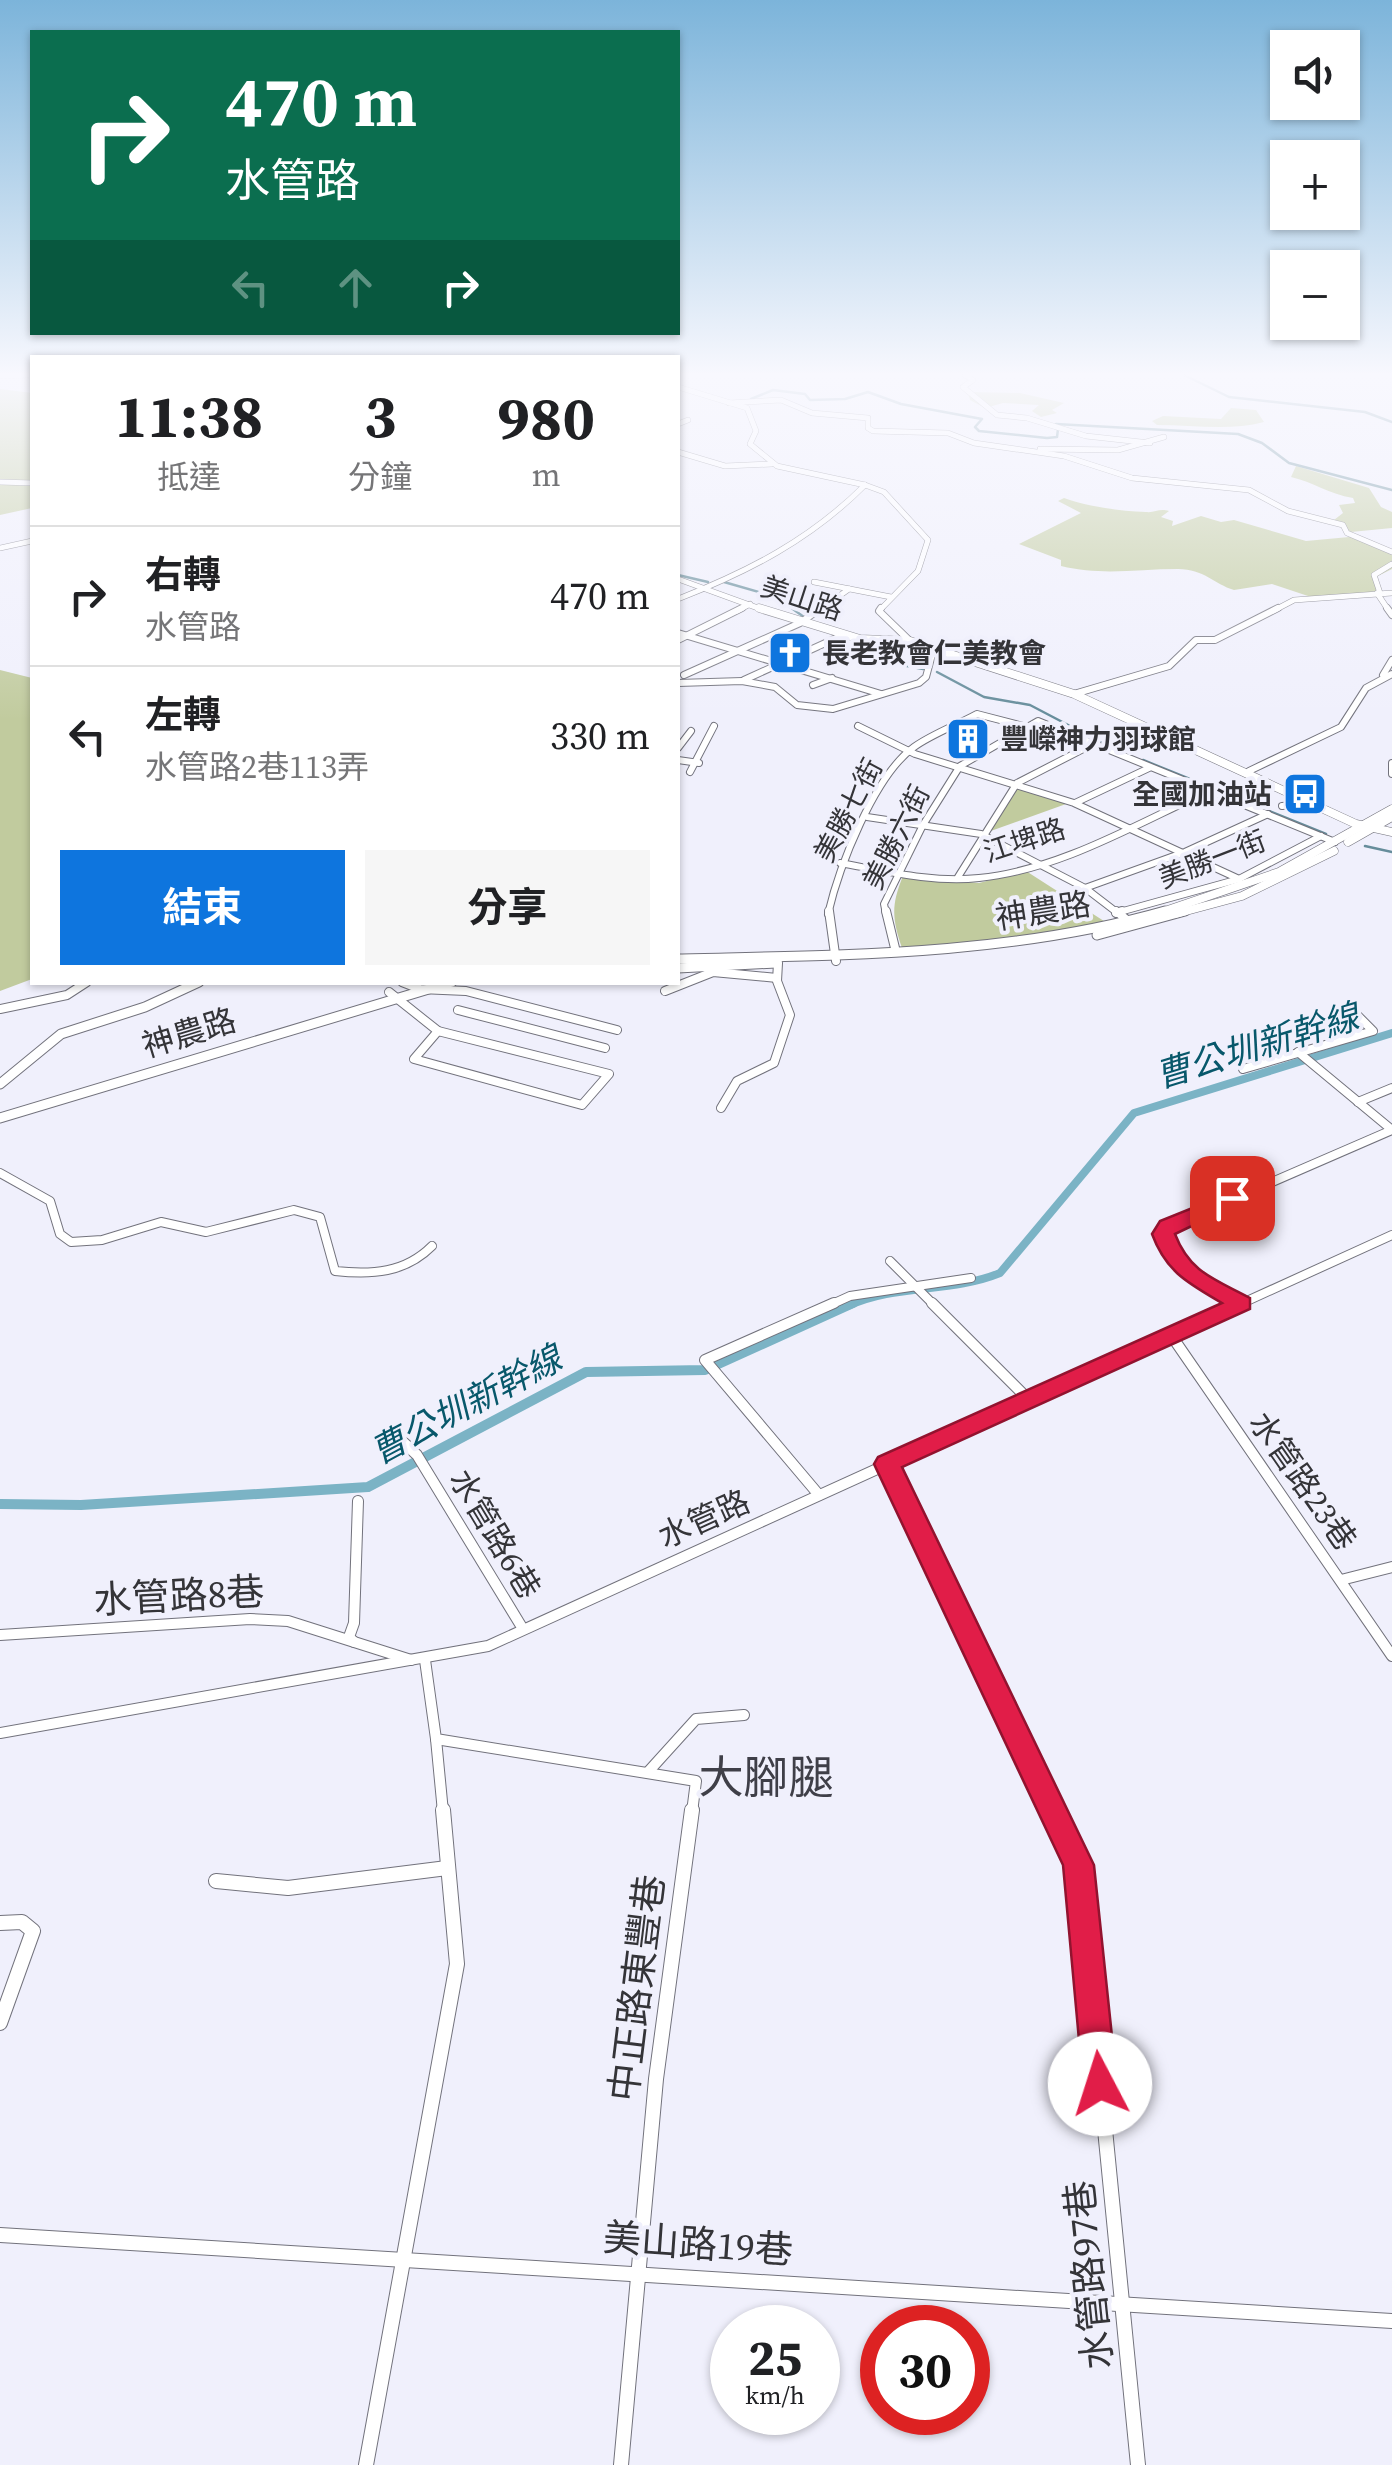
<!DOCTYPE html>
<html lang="zh-TW">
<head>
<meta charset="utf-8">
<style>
	:root { --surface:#fff; --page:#f6f6f6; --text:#202124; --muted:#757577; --line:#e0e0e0; --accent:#0e75de }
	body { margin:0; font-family:"Source Serif 4","Noto Sans TC",serif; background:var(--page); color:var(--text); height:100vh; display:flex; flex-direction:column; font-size:38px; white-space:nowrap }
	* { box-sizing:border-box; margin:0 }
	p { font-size:32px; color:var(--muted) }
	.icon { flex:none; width:55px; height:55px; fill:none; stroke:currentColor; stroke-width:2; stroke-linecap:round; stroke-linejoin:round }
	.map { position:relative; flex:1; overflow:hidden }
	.panel { position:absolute; left:30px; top:355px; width:650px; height:630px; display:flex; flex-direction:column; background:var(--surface); border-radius:0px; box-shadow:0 2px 8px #0004 }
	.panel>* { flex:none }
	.hud { position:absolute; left:30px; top:30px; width:650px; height:305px; border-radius:0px; box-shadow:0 2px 8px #0004; background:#0b6e4f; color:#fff; overflow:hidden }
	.fabs { position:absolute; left:1270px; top:30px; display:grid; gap:20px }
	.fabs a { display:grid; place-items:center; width:90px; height:90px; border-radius:0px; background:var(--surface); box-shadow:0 2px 8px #0004; font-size:50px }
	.speed { position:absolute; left:710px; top:2305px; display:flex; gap:20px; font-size:50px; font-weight:700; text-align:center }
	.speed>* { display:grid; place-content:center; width:130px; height:130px; border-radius:50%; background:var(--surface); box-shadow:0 2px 8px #0004; line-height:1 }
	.speed small { font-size:25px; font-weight:400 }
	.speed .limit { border:15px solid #d22; background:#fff; color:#111 }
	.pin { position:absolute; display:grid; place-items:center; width:85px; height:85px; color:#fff; margin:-42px; border-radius:20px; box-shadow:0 5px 15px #0006 }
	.me { position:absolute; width:110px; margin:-55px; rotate:355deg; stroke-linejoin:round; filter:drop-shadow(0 0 8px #0008) }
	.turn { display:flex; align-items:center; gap:35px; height:210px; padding:0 30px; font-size:45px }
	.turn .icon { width:130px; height:130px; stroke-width:2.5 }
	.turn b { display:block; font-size:70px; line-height:85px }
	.lanes { display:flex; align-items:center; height:95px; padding:0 30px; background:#0003; justify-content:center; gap:50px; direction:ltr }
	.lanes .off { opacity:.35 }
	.eta { display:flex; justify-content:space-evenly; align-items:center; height:170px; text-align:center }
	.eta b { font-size:60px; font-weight:700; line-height:70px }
	.button { display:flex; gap:20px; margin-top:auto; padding:20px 30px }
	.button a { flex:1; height:115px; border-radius:0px; background:var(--accent); color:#fff; font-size:40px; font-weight:700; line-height:115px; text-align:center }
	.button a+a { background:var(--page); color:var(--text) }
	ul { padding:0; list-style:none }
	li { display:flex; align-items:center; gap:30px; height:140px; padding:0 30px; border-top:2px solid var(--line) }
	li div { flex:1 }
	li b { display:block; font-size:38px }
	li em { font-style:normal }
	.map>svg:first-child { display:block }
	.green { fill:#c1cb9e }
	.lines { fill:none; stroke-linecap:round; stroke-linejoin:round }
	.stream { stroke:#668d9b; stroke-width:2.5 }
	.canal-far1 { stroke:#7bb3c5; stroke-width:8 }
	.canal { stroke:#7bb3c5; stroke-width:10 }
	.minor-far4-casing { stroke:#72727c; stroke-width:6 }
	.minor-far3-casing { stroke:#72727c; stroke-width:8 }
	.minor-far2-casing { stroke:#72727c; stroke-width:10 }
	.minor-far1-casing { stroke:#72727c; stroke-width:12 }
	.minor-casing { stroke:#72727c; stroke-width:16 }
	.tertiary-far2-casing { stroke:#72727c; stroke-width:6 }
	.tertiary-far1-casing { stroke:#72727c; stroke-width:9 }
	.tertiary-casing { stroke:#72727c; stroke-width:11 }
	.minor-far4 { stroke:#fff; stroke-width:5 }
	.minor-far3 { stroke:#fff; stroke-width:6 }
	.minor-far2 { stroke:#fff; stroke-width:8 }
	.minor-far1 { stroke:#fff; stroke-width:10 }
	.minor { stroke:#fff; stroke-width:14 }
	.tertiary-far2 { stroke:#fff; stroke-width:5 }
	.tertiary-far1 { stroke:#fff; stroke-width:8 }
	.tertiary { stroke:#fff; stroke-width:9 }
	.route { fill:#e11d48; stroke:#92132f; stroke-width:2.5 }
	.labels { text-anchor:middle; stroke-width:8; stroke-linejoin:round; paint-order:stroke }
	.far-street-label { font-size:28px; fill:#343438; stroke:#f0f0fc }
	.far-poi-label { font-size:28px; font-weight:bold; fill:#343438; stroke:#f0f0fc; text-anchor:start }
	.street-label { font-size:32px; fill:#343438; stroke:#f0f0fc }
	.water-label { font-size:35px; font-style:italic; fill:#08586b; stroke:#f0f0fc }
	.near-street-label { font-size:38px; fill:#343438; stroke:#f0f0fc }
	.near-quarter-label { font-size:45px; fill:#3f3f48; stroke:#f0f0fc }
</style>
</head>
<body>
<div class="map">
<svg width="1392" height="2465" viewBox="0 0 1392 2465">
	<rect width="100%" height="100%" fill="#f0f0fc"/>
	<!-- green -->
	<g class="green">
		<path d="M0,389L32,393V508L0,515Z"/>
		<path d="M968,392L1020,393L1064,403L1052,410L1057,413L1041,417L1032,411L1039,405L1003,403L985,408L970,400Z"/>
		<path d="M1231,408L1256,410L1264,422C1230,431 1194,425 1157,425L1152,421L1163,416L1221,419Z"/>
		<path d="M1296,466L1369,488L1381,507L1392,512V528L1351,532L1334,520L1343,513L1339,505L1355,503L1353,498C1329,494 1313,482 1291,477Z"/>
		<path d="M1064,498C1090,507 1119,511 1146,512C1155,513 1159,508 1169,511L1161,517L1173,521L1172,526L1201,516L1221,522L1234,520L1306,541L1360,536L1392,550V569L1376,577L1379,591L1314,598L1272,584L1234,590C1214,584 1204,569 1178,569C1137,569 1102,576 1061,566V560L1019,544L1081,513L1058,501Z"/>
		<path d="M0,670L32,678V979L0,991Z"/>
		<path d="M1018,785L1066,804L988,832Z"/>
		<path d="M1026,871L1107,923L1015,939L902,948C892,919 891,905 903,876L979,883Z"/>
	</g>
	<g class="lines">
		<!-- stream -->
		<g class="stream">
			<path d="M1184,375L1229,397L1365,412L1392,422"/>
			<path d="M751,399L773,390L805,394L810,400L845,399L868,392L901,404L982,419L975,427L979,431L1047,438L1057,437L1058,429"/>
			<path d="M1056,424L1238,434L1262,443L1289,463L1392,490"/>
			<path d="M678,575L708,582"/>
			<path d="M724,582L776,597L804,617"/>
			<path d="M831,645L859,657L923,669"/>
			<path d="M937,672L984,697L1030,705L1112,748"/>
			<path d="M1143,760L1326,834"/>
			<path d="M1365,846L1392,852"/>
		</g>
		<!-- canal-far1 -->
		<path class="canal-far1" d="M848,1306C895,1284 951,1293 1000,1273L1134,1113L1392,1033"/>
		<!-- canal -->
		<path class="canal" d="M0,1504L81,1505L368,1487L586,1372L705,1370L853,1303"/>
		<defs>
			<g id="minor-far4">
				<path d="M965,375L973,380L963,387L997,415L1027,418L1086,436L1150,443"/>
				<path d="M0,376L27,375"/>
				<path d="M729,403L781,400L812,413L868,418V428L873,431L948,433L974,443L1064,456L1132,478L1249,490L1288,511L1343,525L1347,533L1392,552"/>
				<path d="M678,424L688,420"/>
				<path d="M1040,449L1118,450L1164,437"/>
				<path d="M678,452L725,466L772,464"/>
				<path d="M0,482L32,483"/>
				<path d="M865,485L884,492L928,540L918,571L879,611"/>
				<path d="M0,548L32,541"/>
				<path d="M814,582L891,597"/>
				<path d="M1377,593L1389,611"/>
				<path d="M1380,593L1374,575L1392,564"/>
				<path d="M737,611L750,604"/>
				<path d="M818,611L849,589"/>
				<path d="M1273,611L1294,600L1392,593"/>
			</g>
			<g id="minor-far3">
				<path d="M881,608L879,611L910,641"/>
				<path d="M1387,608L1392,615"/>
				<path d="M678,633L881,694"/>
				<path d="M678,640L742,608"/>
				<path d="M684,675L800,623L821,608"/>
				<path d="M1383,675L1392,660"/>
				<path d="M744,680L843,635"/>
				<path d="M678,683L742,681L775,687L797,705L833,709L919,683L926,677L934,647"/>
				<path d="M813,685L832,678"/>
				<path d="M1074,694L1169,666L1196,640H1215L1278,608"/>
				<path d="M858,726L915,754L1074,803L1239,879"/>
				<path d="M678,748L691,731"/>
				<path d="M678,760L699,763"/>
				<path d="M1392,763V774"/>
				<path d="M1249,771L1341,727L1366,688L1392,674"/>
				<path d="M690,772L714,726"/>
				<path d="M1075,803L1149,768"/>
				<path d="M1282,806L1314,803"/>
				<path d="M867,817L981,834L1085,888L1119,914"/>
				<path d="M840,863C885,871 933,883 979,878C1060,870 1138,823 1211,790"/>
				<path d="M958,877L1017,783L1091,745"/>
				<path d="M1085,888L1185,852L1268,814"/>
				<path d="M1116,913L1239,879L1321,836"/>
				<path d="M828,914C839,867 874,776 914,747C932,734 957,725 977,714L1027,727"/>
				<path d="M886,914L884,904L923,825L960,766L1038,721L1335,842"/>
			</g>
			<g id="minor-far2">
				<path d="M829,911L836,961"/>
				<path d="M886,911L895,948"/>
				<path d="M1116,911L1132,924"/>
				<path d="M1116,913L1122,911"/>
				<path d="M402,982L420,989L466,991L617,1030"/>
				<path d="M665,991L713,972L777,978"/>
				<path d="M389,992L438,1031"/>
				<path d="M0,1009L67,995L87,982"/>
				<path d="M458,1010L605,1048"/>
				<path d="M438,1031L609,1074L582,1105L414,1059Z"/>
				<path d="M1298,1052L1392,1130"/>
				<path d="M1243,1069L1373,1031L1353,1011"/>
				<path d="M1358,1102L1392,1088"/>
				<path d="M721,1108L737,1081L774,1063L790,1015L777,981L778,963"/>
				<path d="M0,1173L50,1201L60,1234L71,1242L102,1240L161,1222L206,1232L294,1210L320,1217L335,1271C372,1275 405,1273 432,1246"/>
				<path d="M890,1261L935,1306"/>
				<path d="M1241,1303L1182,1266L1164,1229L1392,1130"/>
				<path d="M828,1306L850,1296L971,1278"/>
				<path d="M1236,1306L1392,1235"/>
			</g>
			<g id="minor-far1">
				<path d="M932,1303L1029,1400"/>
				<path d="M1171,1335L1392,1656"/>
				<path d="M401,1440L417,1455L523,1629"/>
				<path d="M887,1464L1054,1812"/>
				<path d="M819,1495L705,1360L834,1303"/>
				<path d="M1341,1580L1392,1567"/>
				<path d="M0,1635L250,1619L288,1621L411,1660"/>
				<path d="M354,1642L349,1637L354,1623L358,1501"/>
				<path d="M425,1660L436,1739L696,1781L692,1812"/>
				<path d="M0,1733L488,1646L1242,1303"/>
				<path d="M436,1739L443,1812"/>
				<path d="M648,1772L696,1719L744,1715"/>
			</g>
			<g id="minor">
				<path d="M1052,1810L1079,1865L1138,2465"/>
				<path d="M216,1881L288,1888L447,1868"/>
				<path d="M0,1923L22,1922L33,1931L0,2023"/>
				<path d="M0,2235L1392,2321"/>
				<path d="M366,2465L457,1964L443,1810"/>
				<path d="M621,2465L656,2079L692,1810"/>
			</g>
			<g id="tertiary-far2">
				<path d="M678,387L747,408L756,431L750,444L777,466L865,485"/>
				<path d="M678,579L766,611"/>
				<path d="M678,599C749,571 810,540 865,485"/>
			</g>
			<g id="tertiary-far1">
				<path d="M759,608L860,639L910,641L1074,694L1356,824L1392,832"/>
				<path d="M1348,842L1392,817"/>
				<path d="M1156,914L1279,872L1392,809"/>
				<path d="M1175,914L1242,896L1334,851"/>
			</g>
			<g id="tertiary">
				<path d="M1097,935L1185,911"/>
				<path d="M678,959C841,955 1007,956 1165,911"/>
				<path d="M678,968L776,963"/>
				<path d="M0,1084L61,1034L145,1007L199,982"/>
				<path d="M0,1118L452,982"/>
			</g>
		</defs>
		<!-- minor-far4 casing -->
		<use href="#minor-far4" class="minor-far4-casing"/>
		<!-- minor-far3 casing -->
		<use href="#minor-far3" class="minor-far3-casing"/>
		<!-- minor-far2 casing -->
		<use href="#minor-far2" class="minor-far2-casing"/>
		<!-- minor-far1 casing -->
		<use href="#minor-far1" class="minor-far1-casing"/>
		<!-- minor casing -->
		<use href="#minor" class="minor-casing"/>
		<!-- tertiary-far2 casing -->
		<use href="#tertiary-far2" class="tertiary-far2-casing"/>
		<!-- tertiary-far1 casing -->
		<use href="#tertiary-far1" class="tertiary-far1-casing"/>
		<!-- tertiary casing -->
		<use href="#tertiary" class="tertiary-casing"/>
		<!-- minor-far4 -->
		<use href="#minor-far4" class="minor-far4"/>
		<!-- minor-far3 -->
		<use href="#minor-far3" class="minor-far3"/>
		<!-- minor-far2 -->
		<use href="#minor-far2" class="minor-far2"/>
		<!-- minor-far1 -->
		<use href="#minor-far1" class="minor-far1"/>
		<!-- minor -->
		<use href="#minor" class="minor"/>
		<!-- tertiary-far2 -->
		<use href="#tertiary-far2" class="tertiary-far2"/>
		<!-- tertiary-far1 -->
		<use href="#tertiary-far1" class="tertiary-far1"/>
		<!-- tertiary -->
		<use href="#tertiary" class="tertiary"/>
	</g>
	<!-- sky -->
	<linearGradient id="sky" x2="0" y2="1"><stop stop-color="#7cb4da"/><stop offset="0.52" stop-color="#f8f8fe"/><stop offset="1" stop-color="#f8f8fe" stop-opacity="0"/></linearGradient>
	<rect width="1392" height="720" fill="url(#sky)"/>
	<!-- route -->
	<path class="route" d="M1232,1192L1240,1194V1203L1175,1234C1190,1273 1215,1279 1250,1298V1309L902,1467L1094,1865L1117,2084L1112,2096L1100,2100L1088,2096L1083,2084L1063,1865L874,1464L878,1457L1222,1303C1188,1283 1166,1272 1152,1234L1160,1221Z"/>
	<!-- icons -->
	<defs>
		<symbol id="church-square" viewBox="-11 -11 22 22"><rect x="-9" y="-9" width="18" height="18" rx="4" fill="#0e75de" stroke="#f0f0fc"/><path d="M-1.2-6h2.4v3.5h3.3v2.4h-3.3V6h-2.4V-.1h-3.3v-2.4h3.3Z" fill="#fff"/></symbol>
		<symbol id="building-square" viewBox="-11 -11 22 22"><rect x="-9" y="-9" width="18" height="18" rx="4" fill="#0e75de" stroke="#f0f0fc"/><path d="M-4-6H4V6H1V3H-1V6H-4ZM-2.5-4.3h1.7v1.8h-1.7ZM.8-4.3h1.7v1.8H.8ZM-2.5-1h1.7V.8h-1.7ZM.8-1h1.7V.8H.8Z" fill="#fff"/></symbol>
		<symbol id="bus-square" viewBox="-11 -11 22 22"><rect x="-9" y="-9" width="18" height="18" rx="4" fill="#0e75de" stroke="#f0f0fc"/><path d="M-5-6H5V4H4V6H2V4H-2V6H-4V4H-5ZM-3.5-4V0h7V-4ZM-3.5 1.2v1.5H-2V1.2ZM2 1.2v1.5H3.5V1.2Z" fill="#fff"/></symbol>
	</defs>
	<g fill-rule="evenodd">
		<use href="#church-square" x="765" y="628" width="50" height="50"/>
		<use href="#building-square" x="943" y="714" width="50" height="50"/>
		<use href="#bus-square" x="1280" y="769" width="50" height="50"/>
	</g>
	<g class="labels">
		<!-- far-street labels -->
		<g class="far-street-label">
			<text transform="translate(802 598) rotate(18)" y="10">美山路</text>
			<text transform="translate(848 810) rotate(-62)" y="10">美勝七街</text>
			<text transform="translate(896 837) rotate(-63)" y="10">美勝六街</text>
			<text transform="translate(1024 840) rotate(-18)" y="10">江埤路</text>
			<text transform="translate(1212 859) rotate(-21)" y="10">美勝一街</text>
		</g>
		<!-- far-poi labels -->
		<g class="far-poi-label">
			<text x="822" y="663">長老教會仁美教會</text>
			<text x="1000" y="749">豐嶸神力羽球館</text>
			<text x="1272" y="804" text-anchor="end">全國加油站</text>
		</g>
		<!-- street labels -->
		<g class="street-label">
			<text transform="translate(1043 911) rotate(-9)" y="11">神農路</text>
			<text transform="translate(189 1033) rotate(-17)" y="11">神農路</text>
			<text transform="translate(1303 1481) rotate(55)" y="11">水管路23巷</text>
			<text transform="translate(704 1519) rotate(-24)" y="11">水管路</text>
			<text transform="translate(495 1534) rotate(59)" y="11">水管路6巷</text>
		</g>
		<!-- water labels -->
		<g class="water-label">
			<text transform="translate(1257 1046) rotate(-17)" y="12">曹公圳新幹線</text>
			<text transform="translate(466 1405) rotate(-28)" y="12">曹公圳新幹線</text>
		</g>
		<!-- near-street labels -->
		<g class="near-street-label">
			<text transform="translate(179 1596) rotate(-3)" y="13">水管路8巷</text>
			<text transform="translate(637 1988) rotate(-83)" y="13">中正路東豐巷</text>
			<text transform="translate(698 2244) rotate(4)" y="13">美山路19巷</text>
			<text transform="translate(1089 2275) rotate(-96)" y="13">水管路97巷</text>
		</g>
		<!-- near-quarter labels -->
		<g class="near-quarter-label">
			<text x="766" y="1793">大腳腿</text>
		</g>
	</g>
</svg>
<div class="fabs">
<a><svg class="icon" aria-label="sound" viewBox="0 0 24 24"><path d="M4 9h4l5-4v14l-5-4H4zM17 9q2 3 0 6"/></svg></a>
<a>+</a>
<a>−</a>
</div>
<div class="speed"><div>25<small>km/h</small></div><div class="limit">30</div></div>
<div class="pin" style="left:1232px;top:1198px;background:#d93025"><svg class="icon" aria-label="arrive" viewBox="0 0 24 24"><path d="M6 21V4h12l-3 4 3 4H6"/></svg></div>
<svg class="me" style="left:1100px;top:2084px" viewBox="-20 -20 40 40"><circle r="19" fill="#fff"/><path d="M0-13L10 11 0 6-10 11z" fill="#e11d48"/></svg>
<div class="hud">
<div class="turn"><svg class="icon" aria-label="right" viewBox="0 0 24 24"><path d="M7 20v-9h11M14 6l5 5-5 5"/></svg><div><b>470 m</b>水管路</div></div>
<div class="lanes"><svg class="icon off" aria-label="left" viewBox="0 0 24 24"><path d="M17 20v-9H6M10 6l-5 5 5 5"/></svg><svg class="icon off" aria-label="ahead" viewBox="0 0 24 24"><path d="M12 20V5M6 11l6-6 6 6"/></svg><svg class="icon" aria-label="right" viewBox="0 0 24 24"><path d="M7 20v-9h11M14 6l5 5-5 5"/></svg></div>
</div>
<section class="panel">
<div class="eta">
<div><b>11:38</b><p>抵達</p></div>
<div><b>3</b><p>分鐘</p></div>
<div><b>980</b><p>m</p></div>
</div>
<ul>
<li><svg class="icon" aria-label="right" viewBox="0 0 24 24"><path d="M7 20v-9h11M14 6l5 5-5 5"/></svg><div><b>右轉</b><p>水管路</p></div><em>470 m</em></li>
<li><svg class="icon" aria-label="left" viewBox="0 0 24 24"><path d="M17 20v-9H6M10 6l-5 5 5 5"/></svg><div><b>左轉</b><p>水管路2巷113弄</p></div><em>330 m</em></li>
</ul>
<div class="button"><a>結束</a><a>分享</a></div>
</section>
</div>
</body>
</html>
